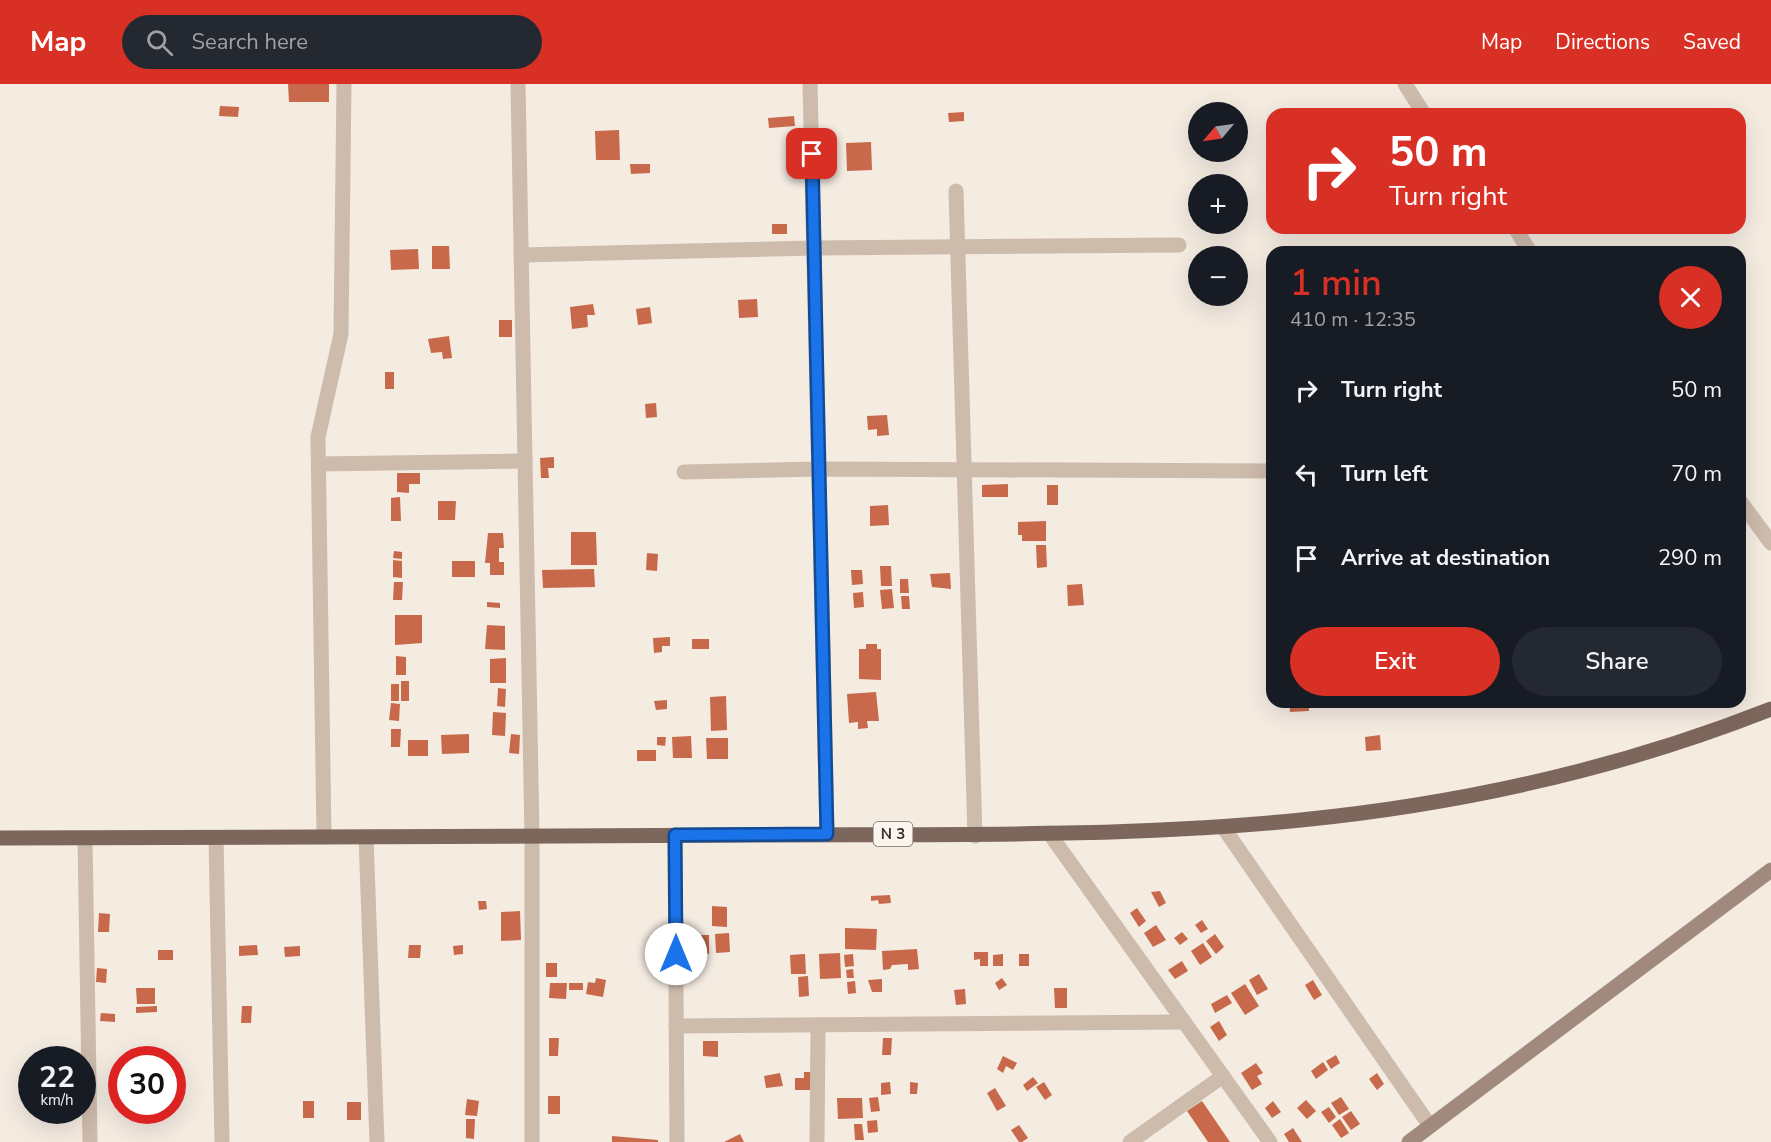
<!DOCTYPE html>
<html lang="en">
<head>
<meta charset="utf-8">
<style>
	:root { --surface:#171b24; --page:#242831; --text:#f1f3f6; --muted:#9ea1a6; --accent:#d93025 }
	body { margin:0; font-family:"Nunito Sans",sans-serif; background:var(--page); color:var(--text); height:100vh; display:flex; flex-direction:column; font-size:22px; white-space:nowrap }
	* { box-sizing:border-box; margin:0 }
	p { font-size:20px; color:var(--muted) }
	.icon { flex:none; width:33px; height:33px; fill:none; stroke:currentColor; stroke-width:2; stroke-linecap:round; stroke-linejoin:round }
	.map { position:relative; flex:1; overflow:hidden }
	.drawer { position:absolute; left:1266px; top:162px; width:480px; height:462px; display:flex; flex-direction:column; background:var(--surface); border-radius:18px; box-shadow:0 6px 24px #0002 }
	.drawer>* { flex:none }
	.guide { position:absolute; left:1266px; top:24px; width:480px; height:126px; border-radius:18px; box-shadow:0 6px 24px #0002; background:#d93025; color:#fff; overflow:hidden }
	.needle { width:39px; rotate:241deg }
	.buttons { position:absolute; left:1188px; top:18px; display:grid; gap:12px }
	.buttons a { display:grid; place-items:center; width:60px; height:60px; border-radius:50%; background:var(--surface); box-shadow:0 6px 24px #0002; font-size:30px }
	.speed { position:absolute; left:18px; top:962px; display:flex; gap:12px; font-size:30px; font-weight:700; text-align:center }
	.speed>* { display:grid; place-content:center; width:78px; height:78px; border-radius:50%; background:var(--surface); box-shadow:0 6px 24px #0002; line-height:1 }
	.speed small { font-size:15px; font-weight:400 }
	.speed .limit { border:9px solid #d22; background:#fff; color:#111 }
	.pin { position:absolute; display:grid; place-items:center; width:51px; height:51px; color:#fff; margin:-26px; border-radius:12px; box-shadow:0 3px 9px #0006 }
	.me { position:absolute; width:66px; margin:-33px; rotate:0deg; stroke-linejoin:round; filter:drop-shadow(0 0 4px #0008) }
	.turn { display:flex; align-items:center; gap:21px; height:126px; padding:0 24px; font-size:27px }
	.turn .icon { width:78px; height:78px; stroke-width:2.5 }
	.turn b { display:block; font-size:42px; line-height:51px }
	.round { display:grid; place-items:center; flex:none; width:63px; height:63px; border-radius:32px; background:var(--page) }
	.summary { display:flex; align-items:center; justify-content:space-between; height:102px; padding:0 24px }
	h1 { font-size:36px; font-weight:600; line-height:45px; color:var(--accent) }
	.cta { display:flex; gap:12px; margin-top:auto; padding:12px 24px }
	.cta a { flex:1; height:69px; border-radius:36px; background:var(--accent); color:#fff; font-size:24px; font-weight:600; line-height:69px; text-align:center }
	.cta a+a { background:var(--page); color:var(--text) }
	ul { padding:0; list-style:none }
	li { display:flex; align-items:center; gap:18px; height:84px; padding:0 24px }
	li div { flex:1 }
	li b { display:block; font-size:22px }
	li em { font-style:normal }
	header { display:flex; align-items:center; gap:36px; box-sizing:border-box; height:84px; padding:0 30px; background:var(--accent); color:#fff }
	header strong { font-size:28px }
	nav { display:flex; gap:33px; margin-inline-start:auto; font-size:21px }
	.search { width:420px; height:54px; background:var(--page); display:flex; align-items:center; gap:15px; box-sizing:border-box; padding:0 21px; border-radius:33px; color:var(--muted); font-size:22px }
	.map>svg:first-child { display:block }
	.building { fill:#c8694b }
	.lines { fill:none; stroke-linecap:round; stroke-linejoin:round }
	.minor { stroke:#cdbbac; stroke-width:15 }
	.secondary { stroke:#a18a7d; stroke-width:15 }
	.primary { stroke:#7d675c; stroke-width:15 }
	.route-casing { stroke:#114b97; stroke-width:15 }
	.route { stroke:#1a73e8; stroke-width:10 }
	.labels { text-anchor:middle; stroke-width:4.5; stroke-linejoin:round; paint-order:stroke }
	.shield { fill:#fbf5ee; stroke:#756b66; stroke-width:1.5 }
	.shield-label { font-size:15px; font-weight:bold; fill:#3b302b }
</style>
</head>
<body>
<header>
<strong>Map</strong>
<div class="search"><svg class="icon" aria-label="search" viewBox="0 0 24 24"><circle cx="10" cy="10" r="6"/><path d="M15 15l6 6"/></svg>Search here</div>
<nav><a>Map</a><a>Directions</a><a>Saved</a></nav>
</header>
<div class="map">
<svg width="1771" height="1058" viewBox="0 0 1771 1058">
	<rect width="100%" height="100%" fill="#f4ebe1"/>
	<!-- building -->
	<g class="building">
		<path d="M288,0H329V18H289Z"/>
		<path d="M220,22L239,23L238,33L219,32Z"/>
		<path d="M964,28V37L949,38L948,29Z"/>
		<path d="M794,32L795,42L769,44L768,34Z"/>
		<path d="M619,46L620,76H596L595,47Z"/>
		<path d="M871,58L872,86L847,87L846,59Z"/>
		<path d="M630,80H650V89L631,90Z"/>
		<rect x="772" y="140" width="15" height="10"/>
		<path d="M432,162H449L450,185H432Z"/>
		<path d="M418,165L419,185L391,186L390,166Z"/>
		<path d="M757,215L758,233L739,234L738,216Z"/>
		<path d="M593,220L595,231H587L588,243L572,245L570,223Z"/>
		<path d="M650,223L652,239L638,241L636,225Z"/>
		<rect x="499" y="236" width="13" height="17"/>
		<path d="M449,252L452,274L443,275L442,268L431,269L428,255Z"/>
		<rect x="385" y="288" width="9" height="17"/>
		<path d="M656,319L657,333L646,334L645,320Z"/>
		<path d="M887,331L889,351L877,352V345L868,346L867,332Z"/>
		<path d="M554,373V384H548L549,394H541L540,374Z"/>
		<path d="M397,389H420V400H409V409L397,408Z"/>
		<path d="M1008,400V413H982V401Z"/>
		<rect x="1047" y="401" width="11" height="20"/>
		<path d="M400,413L401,437H391V414Z"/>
		<path d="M438,417H456L455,436H438Z"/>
		<path d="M888,421L889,441L870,442V422Z"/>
		<path d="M1046,437V457H1022V451H1018V438Z"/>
		<path d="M571,448H596L597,481H571Z"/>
		<path d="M488,449H503L504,464H499V478H504V491H490V479H485Z"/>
		<path d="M1036,461H1046L1047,483L1037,484Z"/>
		<path d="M394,467L402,468V475L393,474Z"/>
		<path d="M647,469L658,470L657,487L646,486Z"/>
		<path d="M393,476L402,477V494L393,493Z"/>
		<rect x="452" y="477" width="23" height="16"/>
		<path d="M880,482H891L892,502H881Z"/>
		<path d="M594,485L595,503L543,504L542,486Z"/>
		<path d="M851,486H862L863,500L852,501Z"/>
		<path d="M950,489L951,505L932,503L930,490Z"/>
		<path d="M900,495H908L909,509H900Z"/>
		<path d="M394,498H403L402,516H393Z"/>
		<path d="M1082,500L1084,521L1068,522L1067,501Z"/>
		<path d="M892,505L894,524L882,525L880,506Z"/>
		<path d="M863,508L864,523L854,524L853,509Z"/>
		<path d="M901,512H909L910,525H902Z"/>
		<path d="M487,518L500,519V524L487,523Z"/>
		<path d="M395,531H422V559L395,561Z"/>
		<path d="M487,541L505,542V566L485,565Z"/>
		<path d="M670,553V562H662V568L654,569L653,554Z"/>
		<rect x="692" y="555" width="17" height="10"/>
		<path d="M866,560H877V565H881V596L859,595V565H866Z"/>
		<path d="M396,572L406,573V591H396Z"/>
		<path d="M506,574V599H490V575Z"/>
		<rect x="401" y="597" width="8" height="20"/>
		<rect x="391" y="600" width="8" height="17"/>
		<path d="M498,604L506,605L505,623L497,622Z"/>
		<path d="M876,608L879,637H867L868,644L858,645V638L849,639L847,610Z"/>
		<path d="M726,612L727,646L711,647L710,613Z"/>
		<path d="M667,616V625L656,626L654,617Z"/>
		<path d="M1289,618H1309V627L1290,628Z"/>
		<path d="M391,619L400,620L399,637L389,636Z"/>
		<path d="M493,628L506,629L505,652L492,651Z"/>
		<path d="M391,645H401L400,663H391Z"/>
		<path d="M469,650V669L442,670L441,651Z"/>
		<path d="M511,650L520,651L519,670L509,669Z"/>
		<path d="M1380,651L1381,666L1366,667L1365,653Z"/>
		<path d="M691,652L692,674H673L672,653Z"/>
		<path d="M657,653H666L665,662L657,661Z"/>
		<path d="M706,654H728V675H707Z"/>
		<rect x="408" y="656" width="20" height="16"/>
		<rect x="637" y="666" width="19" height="11"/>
		<path d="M1160,807L1166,819L1159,823L1151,808Z"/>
		<path d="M890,811L891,819L879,820L878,816L871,817V812Z"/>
		<path d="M478,817H486L487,825L479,826Z"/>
		<path d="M712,822L727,823V843L712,842Z"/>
		<path d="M1137,824L1146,837L1139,843L1130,829Z"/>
		<path d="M520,827L521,856L501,857V828Z"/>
		<path d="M99,829L110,830L109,848H98Z"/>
		<path d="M1202,836L1208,845L1201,849L1195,841Z"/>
		<path d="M1156,841L1166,856L1153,863L1144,849Z"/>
		<path d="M845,844L877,845L876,866L845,865Z"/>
		<path d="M1182,848L1188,855L1180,861L1174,854Z"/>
		<path d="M729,849L730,868L716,869L715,850Z"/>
		<path d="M1215,850L1224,863L1216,870L1206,857Z"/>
		<rect x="691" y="851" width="18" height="19"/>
		<path d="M1203,859L1212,873L1200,881L1191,867Z"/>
		<path d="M257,861L258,871L239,872V862Z"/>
		<path d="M409,861H421L420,874H408Z"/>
		<path d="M463,861V870L454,871L453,862Z"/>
		<path d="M300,862V872L285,873L284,863Z"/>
		<path d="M917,865L919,885L908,886V880L892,881L890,885L883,886L882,867Z"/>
		<rect x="158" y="866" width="15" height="10"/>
		<path d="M974,868H988V882H980V875L974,876Z"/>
		<path d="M840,869L841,894L820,895L819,870Z"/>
		<path d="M805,870L806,890H791L790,871Z"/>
		<path d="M853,870L854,882L845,883L844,871Z"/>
		<path d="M1003,870V882H993V871Z"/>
		<rect x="1019" y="870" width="10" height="12"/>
		<path d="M1182,877L1188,887L1175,895L1168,886Z"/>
		<rect x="546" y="879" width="11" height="14"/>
		<path d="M97,884L107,885L106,899L96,898Z"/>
		<path d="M853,885L854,894H847L846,886Z"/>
		<path d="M1259,890L1268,905L1257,911L1249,896Z"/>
		<path d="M808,892L809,912L799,913L798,893Z"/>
		<path d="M596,894L606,896L603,913L586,910L588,898L595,899Z"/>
		<path d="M1002,894L1007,901L999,906L995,899Z"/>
		<path d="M882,895V908H872L868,896Z"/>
		<path d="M1313,896L1322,911L1314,916L1305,901Z"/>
		<path d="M855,897L856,909L848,910L847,898Z"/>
		<path d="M550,899H567L566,915L549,914Z"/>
		<rect x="569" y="899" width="14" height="7"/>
		<path d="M1245,900L1259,922L1245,931L1231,909Z"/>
		<path d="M136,904H155V920H137Z"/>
		<path d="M1054,904H1067V924H1055Z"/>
		<path d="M965,905L966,920L956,921L954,906Z"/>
		<path d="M1227,911L1232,919L1215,929L1211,920Z"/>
		<path d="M157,922V928L136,929V923Z"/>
		<path d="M242,922H252L251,939H241Z"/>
		<path d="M101,929L115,930V938L100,937Z"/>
		<path d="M1219,937L1227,951L1219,957L1210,943Z"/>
		<path d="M549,954H559L558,972H549Z"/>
		<path d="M883,954H892L891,971H882Z"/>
		<path d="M703,957H718V973L703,972Z"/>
		<path d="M1336,971L1340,979L1331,985L1326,977Z"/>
		<path d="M1003,972L1017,979L1013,986L1006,982L1003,989L997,985Z"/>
		<path d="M1323,978L1328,986L1316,995L1311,987Z"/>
		<path d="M1256,979L1263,989L1257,992L1262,1000L1252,1006L1241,989Z"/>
		<path d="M804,988H812V1006H795V994H804Z"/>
		<path d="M780,989L783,1002L766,1004L764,992Z"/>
		<path d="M1377,989L1384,1000L1377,1006L1369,995Z"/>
		<path d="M1033,993L1038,999L1027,1007L1023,1001Z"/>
		<path d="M890,998L891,1010L881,1011V999Z"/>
		<path d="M910,998L918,999L917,1010H910Z"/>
		<path d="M1044,998L1052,1011L1045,1016L1036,1003Z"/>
		<path d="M995,1004L1006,1022L997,1027L987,1009Z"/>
		<rect x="548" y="1012" width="12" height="18"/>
		<path d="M878,1013L880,1027L871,1028L869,1014Z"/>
		<path d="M1341,1013L1349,1025L1339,1031L1331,1019Z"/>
		<path d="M837,1014H862L863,1034L838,1035Z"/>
		<path d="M467,1015L479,1017L477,1032L465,1031Z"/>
		<path d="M1306,1016L1316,1027L1307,1035L1297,1024Z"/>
		<rect x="303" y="1017" width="11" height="17"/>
		<path d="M1202,1017L1230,1058H1208L1187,1027Z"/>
		<path d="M1273,1017L1281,1028L1272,1034L1265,1024Z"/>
		<rect x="347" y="1018" width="14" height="18"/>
		<path d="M1329,1023L1336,1033L1329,1039L1321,1028Z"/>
		<path d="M1351,1027L1360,1040L1351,1046L1342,1033Z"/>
		<path d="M466,1035H475L474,1055L466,1054Z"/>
		<path d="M1340,1035L1349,1049L1341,1054L1332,1041Z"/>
		<path d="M877,1036L878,1048L868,1049L867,1037Z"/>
		<path d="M854,1040H862L864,1056H855Z"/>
		<path d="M1019,1041L1028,1054L1022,1058H1019L1011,1046Z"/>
		<path d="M1293,1044L1302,1058H1289L1284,1050Z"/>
		<path d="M740,1050L744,1058H724Z"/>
		<path d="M612,1052L658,1056V1058H612Z"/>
	</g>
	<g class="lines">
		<!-- minor -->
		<g class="minor">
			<path d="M518,0L532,752V1058"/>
			<path d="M810,0L827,750"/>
			<path d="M1405,0L1424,30"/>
			<path d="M956,107L975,752"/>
			<path d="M1515,144L1530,168"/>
			<path d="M521,171L814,164L1179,161"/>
			<path d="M319,380L525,377"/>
			<path d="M684,388L819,385L1272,387"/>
			<path d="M1740,417L1771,459"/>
			<path d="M1223,743L1430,1042"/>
			<path d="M1049,749L1270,1058"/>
			<path d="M675,751L677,1058"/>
			<path d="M324,753L318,353L341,250L344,0"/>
			<path d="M366,753L377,1058"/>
			<path d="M85,754L90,1058"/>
			<path d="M216,754L222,1058"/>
			<path d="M676,942L1184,938"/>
			<path d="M817,1058L818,941"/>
			<path d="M1130,1058L1223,992"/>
		</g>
		<!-- secondary -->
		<path class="secondary" d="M1409,1058L1771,786"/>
		<!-- primary -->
		<path class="primary" d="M0,754C251,754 503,752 754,751C936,750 1119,754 1301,736C1460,720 1622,684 1771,625"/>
	</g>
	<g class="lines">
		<defs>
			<path id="route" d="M676,870L675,751L827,750L812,70"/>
		</defs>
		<!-- route casing -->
		<use href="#route" class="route-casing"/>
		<!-- route -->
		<use href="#route" class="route"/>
	</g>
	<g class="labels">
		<!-- shield labels -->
		<rect class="shield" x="873.5" y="738" width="39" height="24" rx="4.5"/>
		<g class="shield-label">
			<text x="893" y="755">N 3</text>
		</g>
	</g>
</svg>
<div class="buttons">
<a><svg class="needle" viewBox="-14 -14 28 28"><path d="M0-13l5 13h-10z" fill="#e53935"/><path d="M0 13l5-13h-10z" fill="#9ea1a6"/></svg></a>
<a>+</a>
<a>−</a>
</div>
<div class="speed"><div>22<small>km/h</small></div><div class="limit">30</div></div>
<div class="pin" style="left:812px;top:70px;background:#d93025"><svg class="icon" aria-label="arrive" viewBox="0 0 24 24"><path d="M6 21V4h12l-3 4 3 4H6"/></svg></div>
<svg class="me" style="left:676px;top:870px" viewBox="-20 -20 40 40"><circle r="19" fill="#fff"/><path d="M0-13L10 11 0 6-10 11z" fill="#1a73e8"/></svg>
<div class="guide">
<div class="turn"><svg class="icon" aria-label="right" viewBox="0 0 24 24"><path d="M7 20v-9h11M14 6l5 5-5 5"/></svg><div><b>50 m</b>Turn right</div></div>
</div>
<section class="drawer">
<div class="summary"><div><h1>1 min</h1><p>410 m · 12:35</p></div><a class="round" style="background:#d93025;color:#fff"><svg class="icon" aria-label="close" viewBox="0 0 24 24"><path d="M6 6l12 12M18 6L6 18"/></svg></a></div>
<ul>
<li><svg class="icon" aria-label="right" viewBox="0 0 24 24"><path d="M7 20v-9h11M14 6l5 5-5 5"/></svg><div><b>Turn right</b></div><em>50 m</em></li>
<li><svg class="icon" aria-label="left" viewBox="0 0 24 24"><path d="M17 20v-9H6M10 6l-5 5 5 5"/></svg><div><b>Turn left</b></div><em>70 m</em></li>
<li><svg class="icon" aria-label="arrive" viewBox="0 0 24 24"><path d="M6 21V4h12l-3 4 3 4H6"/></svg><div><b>Arrive at destination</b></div><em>290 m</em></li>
</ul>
<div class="cta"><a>Exit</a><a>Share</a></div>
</section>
</div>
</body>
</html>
